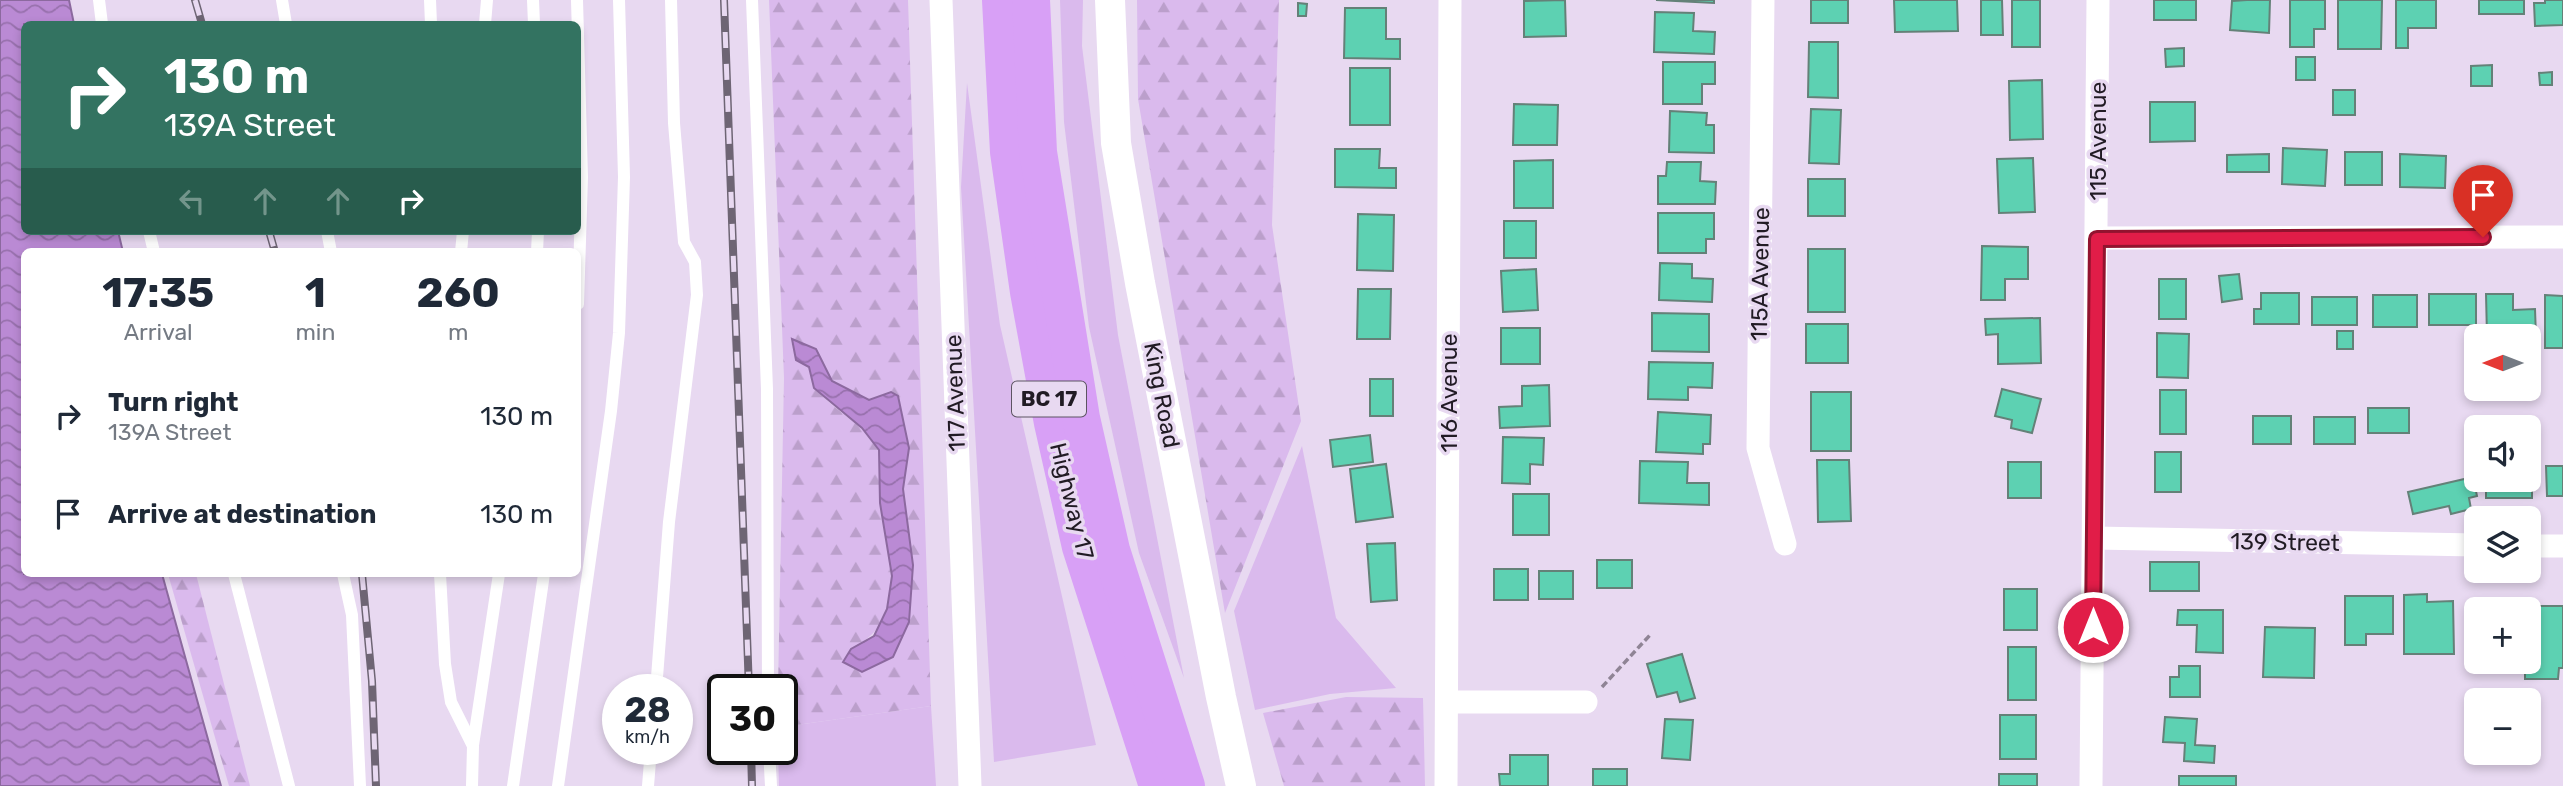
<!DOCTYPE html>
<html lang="en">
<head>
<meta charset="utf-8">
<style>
	:root { --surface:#fff; --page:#f6f6f7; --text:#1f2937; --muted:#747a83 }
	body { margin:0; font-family:Rubik,sans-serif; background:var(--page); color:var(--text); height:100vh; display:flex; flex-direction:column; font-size:26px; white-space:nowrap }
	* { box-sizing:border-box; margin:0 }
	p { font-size:23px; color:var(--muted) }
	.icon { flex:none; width:38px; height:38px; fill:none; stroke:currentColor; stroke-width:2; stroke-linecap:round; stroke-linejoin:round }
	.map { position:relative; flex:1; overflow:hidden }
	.sheet { position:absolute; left:21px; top:248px; width:560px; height:329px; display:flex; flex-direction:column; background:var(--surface); border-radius:10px; box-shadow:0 4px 10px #0003 }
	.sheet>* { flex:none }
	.banner { position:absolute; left:21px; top:21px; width:560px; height:214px; border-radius:10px; box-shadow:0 4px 10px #0003; background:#337361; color:#fff; overflow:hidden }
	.needle { width:46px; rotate:270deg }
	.tools { position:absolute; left:2464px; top:324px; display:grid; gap:14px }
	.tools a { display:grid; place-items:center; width:77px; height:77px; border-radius:10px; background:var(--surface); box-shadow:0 4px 10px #0003; font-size:35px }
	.speed { position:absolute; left:602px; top:674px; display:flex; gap:14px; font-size:35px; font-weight:700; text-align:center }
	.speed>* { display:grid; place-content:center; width:91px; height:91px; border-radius:50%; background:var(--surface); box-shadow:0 4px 10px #0003; line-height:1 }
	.speed small { font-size:18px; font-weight:400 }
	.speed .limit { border:4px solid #111; border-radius:10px; background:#fff; color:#111 }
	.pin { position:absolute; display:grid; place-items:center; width:60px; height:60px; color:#fff; margin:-72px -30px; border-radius:50% 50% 50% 0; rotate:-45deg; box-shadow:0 0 7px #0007 }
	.pin .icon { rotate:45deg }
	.me { position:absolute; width:77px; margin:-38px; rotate:0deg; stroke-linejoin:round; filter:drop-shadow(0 0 5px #0008) }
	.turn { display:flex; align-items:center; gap:24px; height:147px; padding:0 28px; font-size:32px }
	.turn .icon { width:91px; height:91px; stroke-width:2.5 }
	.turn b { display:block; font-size:49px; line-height:60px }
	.lanes { display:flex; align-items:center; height:66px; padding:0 28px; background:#0003; justify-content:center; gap:35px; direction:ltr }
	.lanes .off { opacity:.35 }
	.eta { display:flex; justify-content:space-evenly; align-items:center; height:119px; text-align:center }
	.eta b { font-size:42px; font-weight:700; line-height:49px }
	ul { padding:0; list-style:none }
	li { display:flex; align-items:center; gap:21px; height:98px; padding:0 28px }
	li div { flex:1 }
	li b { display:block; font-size:26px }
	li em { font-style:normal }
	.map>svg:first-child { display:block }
	.grass { fill:#dabaed }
	.forest { fill:url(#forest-firs); fill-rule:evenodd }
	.water { fill:url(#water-waves); stroke:#8c699f; stroke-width:2 }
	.building { fill:#5dd1b2; stroke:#648178; stroke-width:2 }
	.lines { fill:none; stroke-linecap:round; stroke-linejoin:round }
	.path { stroke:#8f8495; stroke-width:3.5; stroke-dasharray:7 3.5; stroke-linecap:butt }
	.service { stroke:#fff; stroke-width:12 }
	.minor { stroke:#fff; stroke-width:23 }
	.tertiary { stroke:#fff; stroke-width:30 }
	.trunk { stroke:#d8a0f6; stroke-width:38 }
	.rail-casing { stroke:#6e6574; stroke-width:8 }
	.rail { stroke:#e8d9f1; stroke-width:5; stroke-dasharray:16; stroke-linecap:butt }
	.route-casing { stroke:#92132f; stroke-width:18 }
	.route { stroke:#e11d48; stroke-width:12 }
	.labels { text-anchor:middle; stroke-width:7; stroke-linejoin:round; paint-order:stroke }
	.shield { fill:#e8d9f1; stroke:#5d5462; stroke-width:2 }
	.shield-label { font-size:21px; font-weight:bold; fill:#211b24 }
	.street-label { font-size:23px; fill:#211b24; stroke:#e8d9f1 }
</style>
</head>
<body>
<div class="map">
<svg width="2563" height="786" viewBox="0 0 2563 786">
	<defs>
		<pattern id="forest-firs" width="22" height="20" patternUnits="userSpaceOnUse" patternTransform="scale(1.75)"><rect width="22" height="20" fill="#dabaed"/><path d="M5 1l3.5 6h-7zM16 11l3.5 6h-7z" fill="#bb9fcb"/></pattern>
		<pattern id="water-waves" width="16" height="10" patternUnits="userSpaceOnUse" patternTransform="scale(1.75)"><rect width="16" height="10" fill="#ba8ad4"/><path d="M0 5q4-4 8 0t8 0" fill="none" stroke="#9770ac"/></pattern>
	</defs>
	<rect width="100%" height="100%" fill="#e8d9f1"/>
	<!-- grass -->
	<g class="grass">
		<path d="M1060,0H1083L1082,46L1118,335L1184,678L1139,553L1089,327L1064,122Z"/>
		<path d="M967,83L1000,325L1096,745L994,762L961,187Z"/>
		<path d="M1302,446L1336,618L1396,688L1330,694L1255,710L1234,611Z"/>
		<path d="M931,706L936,786H779L778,749H782V727Z"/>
	</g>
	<!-- forest -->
	<g class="forest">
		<path d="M769,0H908L931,706L782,727V690L778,689L784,378ZM816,349L831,381L869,400L891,392L898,396L909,448L903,489L913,565L862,672L843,662C858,639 876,641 886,611C890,600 892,584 891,574C889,545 881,518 880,489C879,478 882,457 877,447C854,409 795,400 816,349Z"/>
		<path d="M1137,0H1279L1272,225L1301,421L1225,613L1138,99Z"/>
		<path d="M168,574H196L250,786H229Z"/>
		<path d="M1346,697L1423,698L1425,786H1284L1263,713Z"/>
	</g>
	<!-- water -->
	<g class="water">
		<path d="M0,0H69L74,24H24V231H118L123,252H24V574H162L221,786H0Z"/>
		<path d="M792,339L816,349L832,381L869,400L891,392L898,396L909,448L903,489L913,565L909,622L893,657L862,672L843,662L851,649L874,636L887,609L892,576L880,503L879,450L862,428L814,388L809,367L796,360Z"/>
	</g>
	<!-- building -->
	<g class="building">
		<path d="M1565,0L1566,36L1524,37V1Z"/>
		<path d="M1656,0H1714V3Z"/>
		<rect x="1811" y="0" width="37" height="23"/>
		<path d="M1894,0H1957L1958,31L1895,32Z"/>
		<path d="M1981,0H2002L2003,35H1981Z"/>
		<rect x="2012" y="0" width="28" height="47"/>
		<rect x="2154" y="0" width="42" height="20"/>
		<path d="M2247,0H2270L2269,33L2230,30L2232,1Z"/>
		<path d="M2290,0H2325V29H2314V47H2290Z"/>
		<path d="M2338,0H2382L2381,49H2338Z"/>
		<path d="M2396,0H2436V28H2408V48H2396Z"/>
		<rect x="2479" y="0" width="45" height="14"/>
		<path d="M2545,0H2563V25L2535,26L2534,3H2545Z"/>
		<path d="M1298,3L1307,4L1306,16H1298Z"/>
		<path d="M1345,8H1386V39H1400V59L1344,58Z"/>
		<path d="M1655,12L1694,13L1693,31L1715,32L1714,54L1654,52Z"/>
		<path d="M1809,42H1838V98L1808,97Z"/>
		<path d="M2184,48V66L2166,67L2165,49Z"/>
		<rect x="2296" y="57" width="19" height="23"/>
		<path d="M1663,62H1715V84H1702V104H1663Z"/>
		<path d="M2492,65V86H2471V66Z"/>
		<rect x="1350" y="68" width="40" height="57"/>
		<path d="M2552,72V85H2540L2539,73Z"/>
		<path d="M2042,80L2043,139L2010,140L2009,81Z"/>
		<rect x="2333" y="90" width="22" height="25"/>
		<path d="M2150,102H2195V141L2150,142Z"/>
		<path d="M1514,104L1558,105L1557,145H1513Z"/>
		<path d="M1811,109L1841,110L1839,164L1809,163Z"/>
		<path d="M1670,111L1707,113L1706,125H1714V153L1669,152Z"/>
		<path d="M2283,148L2327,150L2325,186L2282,184Z"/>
		<path d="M1335,149H1380L1379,168H1396V188L1335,187Z"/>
		<rect x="2345" y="152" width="37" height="33"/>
		<path d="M2269,154V172H2227V155Z"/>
		<path d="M2400,154L2446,156L2445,188L2400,187Z"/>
		<path d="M2033,158L2035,212L1999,213L1997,159Z"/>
		<path d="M1553,160V208H1514V161Z"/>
		<path d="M1667,162H1701L1700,181L1716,182L1715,204H1658V176H1666Z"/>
		<rect x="1808" y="179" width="37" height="37"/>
		<path d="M1658,213H1714V239H1706V253H1658Z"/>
		<path d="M1358,214L1394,215L1393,271L1357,270Z"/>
		<rect x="1504" y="221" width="32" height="37"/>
		<path d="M1982,246L2028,247V279H2005V300H1981Z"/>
		<rect x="1808" y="249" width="37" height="63"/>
		<path d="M1660,263L1692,264V278L1713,279L1712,302L1659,300Z"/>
		<path d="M1536,269L1538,310L1503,312L1501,271Z"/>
		<path d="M2239,274L2242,299L2222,302L2219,276Z"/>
		<rect x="2159" y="279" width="27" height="40"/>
		<path d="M1358,289H1391L1390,339H1357Z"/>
		<path d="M2261,293H2299V324H2254V309H2261Z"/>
		<rect x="2429" y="294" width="47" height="31"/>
		<path d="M2486,294H2513V310L2535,309L2536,337L2487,336Z"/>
		<rect x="2373" y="295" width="44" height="32"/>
		<path d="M2545,295L2563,296V348H2545Z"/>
		<rect x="2312" y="297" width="45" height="28"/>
		<path d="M1652,313L1709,314V352L1652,351Z"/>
		<path d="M2040,318L2041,363L1998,364V334L1986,335L1985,319Z"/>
		<rect x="1806" y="324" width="42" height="39"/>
		<rect x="1501" y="328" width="39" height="36"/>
		<rect x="2337" y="331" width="16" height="18"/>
		<path d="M2157,333L2189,334L2188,378L2157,377Z"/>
		<path d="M1649,362L1713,363L1712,388L1688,387V400L1648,399Z"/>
		<rect x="1370" y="379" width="23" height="37"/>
		<path d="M1549,385L1550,426L1500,428L1499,407L1522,406V386Z"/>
		<path d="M2002,389L2041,399L2032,433L2011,428L2012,420L1995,416Z"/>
		<rect x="2160" y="390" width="26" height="44"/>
		<rect x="1811" y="392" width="40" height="59"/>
		<rect x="2368" y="408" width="41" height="25"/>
		<path d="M1658,412L1711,415L1710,444H1703V454L1656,452Z"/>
		<rect x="2253" y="416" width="38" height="28"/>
		<rect x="2314" y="417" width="41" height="27"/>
		<path d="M1370,435L1373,462L1333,467L1330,440Z"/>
		<path d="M1503,437L1544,438L1543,465L1530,464V484L1502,483Z"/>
		<rect x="2155" y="452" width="26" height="40"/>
		<path d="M1817,460H1849L1851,521L1818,522Z"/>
		<path d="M1640,461L1688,462L1687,483H1709V505L1639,503Z"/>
		<rect x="2008" y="462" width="33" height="36"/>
		<path d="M1386,464L1393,517L1356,522L1350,469Z"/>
		<path d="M2546,466H2563V496H2547Z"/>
		<path d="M2529,472H2532V498H2486V480H2529Z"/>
		<path d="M2473,477L2477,496L2469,498L2471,509L2451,514L2449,506L2413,514L2408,492Z"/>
		<rect x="1513" y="494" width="36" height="41"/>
		<path d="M1395,543L1397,600L1371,602L1367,544Z"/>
		<rect x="1597" y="560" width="35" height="28"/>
		<rect x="2150" y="562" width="49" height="29"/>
		<rect x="1494" y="569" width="34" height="31"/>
		<rect x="1539" y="571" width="34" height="28"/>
		<rect x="2004" y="589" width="33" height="41"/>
		<path d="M2427,594V602L2453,601L2454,654H2404V595Z"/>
		<path d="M2345,596H2393V634H2366V645H2345Z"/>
		<path d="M2474,604H2510V609H2476V647H2474Z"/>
		<path d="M2526,606H2563V668H2559L2558,679H2525V662H2529V609Z"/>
		<path d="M2178,610H2223V653L2196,652L2197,625H2177Z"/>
		<path d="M2265,627L2315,628L2314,678L2263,677Z"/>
		<rect x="2008" y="647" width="28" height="53"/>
		<path d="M1682,654L1695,698L1680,702L1677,692L1657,697L1647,664Z"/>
		<path d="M2179,666H2200V697H2170V677H2179Z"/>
		<rect x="2000" y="715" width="36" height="44"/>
		<path d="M2165,717L2197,719L2195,745L2215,746L2214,763L2184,761L2185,743L2163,742Z"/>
		<path d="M1665,719L1693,720L1690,760L1662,758Z"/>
		<path d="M1510,755H1548V786H1500L1499,774H1510Z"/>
		<rect x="1593" y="769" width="34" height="17"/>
		<rect x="1999" y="774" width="38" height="12"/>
		<rect x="2179" y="776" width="57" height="10"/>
	</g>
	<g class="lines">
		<!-- path -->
		<path class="path" d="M1602,687L1650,635"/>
		<!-- service -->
		<g class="service">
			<path d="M99,0L102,24"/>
			<path d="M282,0L286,24"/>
			<path d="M430,0L431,24"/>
			<path d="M533,0L534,24"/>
			<path d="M577,0L582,177L578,304"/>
			<path d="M752,0L767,389L768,690"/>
			<path d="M485,24L487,0"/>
			<path d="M149,231L154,252"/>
			<path d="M327,231L331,252"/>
			<path d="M461,252L463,231"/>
			<path d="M537,252L538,231"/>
			<path d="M234,574L289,786"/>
			<path d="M343,574L352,615L360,786"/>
			<path d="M440,574L445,664L451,702L473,746L472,786"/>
			<path d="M656,690L669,522L697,295L695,262L684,242L674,123L671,0"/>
			<path d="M473,745L499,574"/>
			<path d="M769,749L771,786"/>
			<path d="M513,786L544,574"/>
			<path d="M558,786L611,411L619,333L624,177L619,0"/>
			<path d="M648,786L651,749"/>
		</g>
		<!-- minor -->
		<g class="minor">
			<path d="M941,0L970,786"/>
			<path d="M1763,0L1758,448L1785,544"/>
			<path d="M2097,238L2563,237"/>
			<path d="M2094,538L2476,545"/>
			<path d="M2529,546H2563"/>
			<path d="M1447,702H1586"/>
			<path d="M1446,786L1450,0"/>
			<path d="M2091,786L2098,0"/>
		</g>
		<!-- tertiary -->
		<path class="tertiary" d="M1110,0L1116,143L1140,283L1221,697L1241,786"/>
		<!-- trunk -->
		<g class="trunk">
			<path d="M1001,0L1009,152L1029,292L1053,423L1081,547L1158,786"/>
			<path d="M1031,0L1038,152L1081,418L1111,550L1186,786"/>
		</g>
		<defs>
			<g id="rail">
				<path d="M195,0L202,24"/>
				<path d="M724,0L749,690"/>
				<path d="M269,231L275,252"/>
				<path d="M362,574L372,681L376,786"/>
				<path d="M751,749L752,786"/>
			</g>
		</defs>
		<!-- rail casing -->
		<use href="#rail" class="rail-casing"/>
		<!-- rail -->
		<use href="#rail" class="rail"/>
	</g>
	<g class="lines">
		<defs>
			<path id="route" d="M2093,627L2097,239L2483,237"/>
		</defs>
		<!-- route casing -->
		<use href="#route" class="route-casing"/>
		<!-- route -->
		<use href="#route" class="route"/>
	</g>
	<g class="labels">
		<!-- shield labels -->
		<rect class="shield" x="1012" y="381.5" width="74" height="35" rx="5"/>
		<g class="shield-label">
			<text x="1049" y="406">BC 17</text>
		</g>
		<!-- street labels -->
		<g class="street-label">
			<text transform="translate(2098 141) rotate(-90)" y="8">115 Avenue</text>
			<text transform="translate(1760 274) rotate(-89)" y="8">115A Avenue</text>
			<text transform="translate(955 393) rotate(-92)" y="8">117 Avenue</text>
			<text transform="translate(1449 393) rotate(-90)" y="8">116 Avenue</text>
			<text transform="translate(1162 395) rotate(79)" y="8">King Road</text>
			<text transform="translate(1072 501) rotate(76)" y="8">Highway 17</text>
			<text transform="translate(2285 542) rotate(1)" y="8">139 Street</text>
		</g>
	</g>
</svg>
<div class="tools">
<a><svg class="needle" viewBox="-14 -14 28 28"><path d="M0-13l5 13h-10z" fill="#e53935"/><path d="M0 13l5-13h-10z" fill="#747a83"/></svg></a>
<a><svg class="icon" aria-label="sound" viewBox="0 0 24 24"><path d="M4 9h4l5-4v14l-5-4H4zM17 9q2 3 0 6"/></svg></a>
<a><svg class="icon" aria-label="layers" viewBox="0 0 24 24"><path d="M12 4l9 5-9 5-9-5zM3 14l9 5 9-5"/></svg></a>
<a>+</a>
<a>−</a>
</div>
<div class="speed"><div>28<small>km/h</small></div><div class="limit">30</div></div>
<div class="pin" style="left:2483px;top:237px;background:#d93025"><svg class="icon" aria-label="arrive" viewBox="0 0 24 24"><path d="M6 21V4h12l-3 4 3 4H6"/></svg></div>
<svg class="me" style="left:2093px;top:627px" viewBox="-20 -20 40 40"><circle r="17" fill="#e11d48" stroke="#fff" stroke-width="3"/><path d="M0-11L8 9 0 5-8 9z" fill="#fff"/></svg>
<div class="banner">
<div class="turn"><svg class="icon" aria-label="right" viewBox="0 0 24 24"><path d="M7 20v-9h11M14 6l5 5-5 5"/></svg><div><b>130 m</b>139A Street</div></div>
<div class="lanes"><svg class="icon off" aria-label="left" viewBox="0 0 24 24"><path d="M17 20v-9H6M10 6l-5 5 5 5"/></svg><svg class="icon off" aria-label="ahead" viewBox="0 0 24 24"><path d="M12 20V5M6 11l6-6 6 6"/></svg><svg class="icon off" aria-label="ahead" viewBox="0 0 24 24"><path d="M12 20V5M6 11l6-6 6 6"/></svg><svg class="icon" aria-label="right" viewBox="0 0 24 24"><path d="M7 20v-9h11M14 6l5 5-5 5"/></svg></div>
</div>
<section class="sheet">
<div class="eta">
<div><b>17:35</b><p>Arrival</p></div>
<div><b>1</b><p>min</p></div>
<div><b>260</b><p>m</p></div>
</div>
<ul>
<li><svg class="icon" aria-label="right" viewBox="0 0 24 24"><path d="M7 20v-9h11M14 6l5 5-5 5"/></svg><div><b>Turn right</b><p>139A Street</p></div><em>130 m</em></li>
<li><svg class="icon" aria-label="arrive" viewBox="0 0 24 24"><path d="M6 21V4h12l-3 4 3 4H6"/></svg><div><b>Arrive at destination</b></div><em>130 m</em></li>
</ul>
</section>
</div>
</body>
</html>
